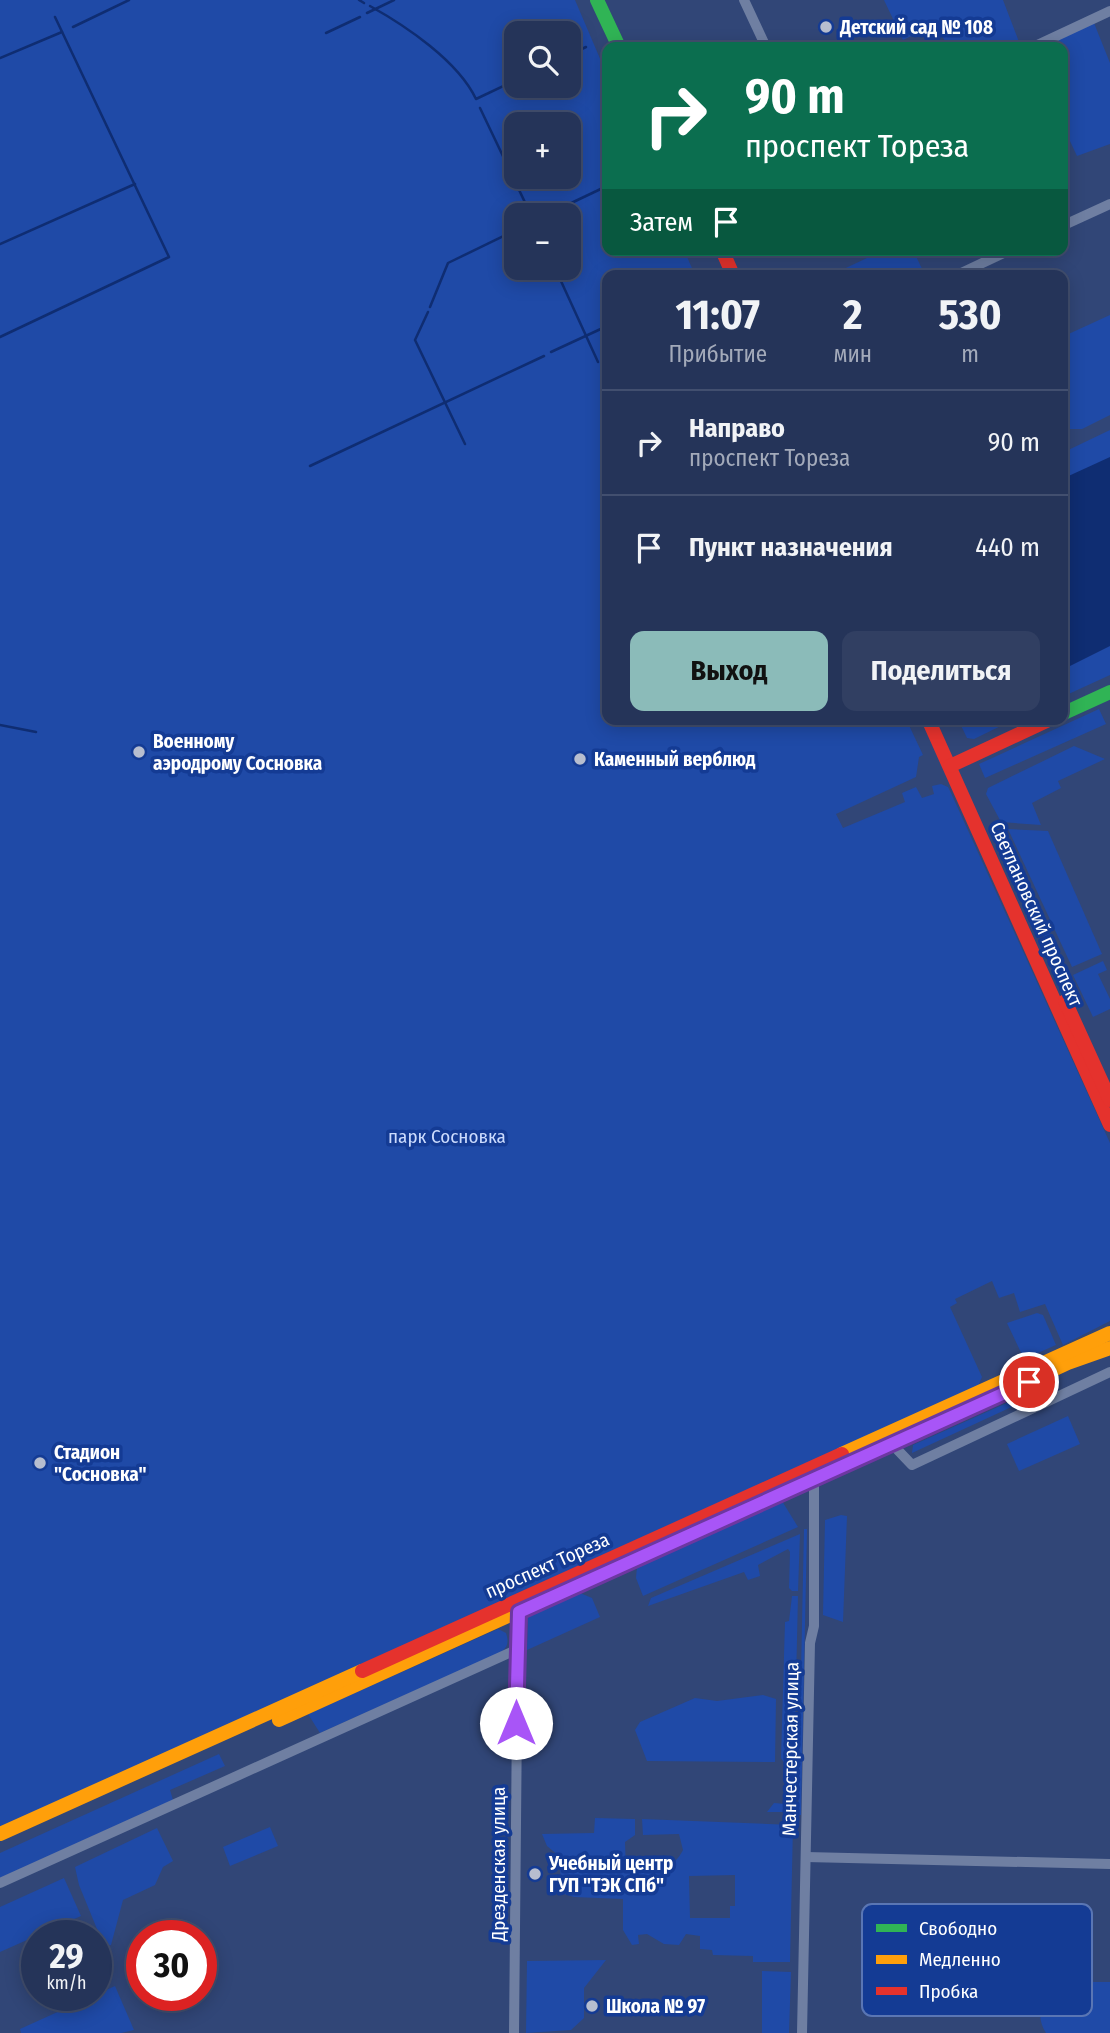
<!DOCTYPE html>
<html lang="ru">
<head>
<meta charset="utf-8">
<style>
	:root { --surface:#253459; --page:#313f62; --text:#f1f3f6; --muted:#a3aaba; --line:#424f6f; --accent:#8bbbb9 }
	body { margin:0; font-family:"Fira Sans Condensed",sans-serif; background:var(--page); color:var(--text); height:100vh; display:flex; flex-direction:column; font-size:26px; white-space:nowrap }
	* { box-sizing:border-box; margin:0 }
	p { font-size:23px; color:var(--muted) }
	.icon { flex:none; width:38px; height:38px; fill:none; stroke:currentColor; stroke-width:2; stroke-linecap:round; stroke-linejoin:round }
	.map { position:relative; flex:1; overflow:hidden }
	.details { position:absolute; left:602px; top:270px; width:466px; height:455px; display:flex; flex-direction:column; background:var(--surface); border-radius:14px; box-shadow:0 4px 18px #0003,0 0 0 2px var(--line) }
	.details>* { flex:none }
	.top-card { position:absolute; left:602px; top:42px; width:466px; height:214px; border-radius:14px; box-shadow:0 4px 18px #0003,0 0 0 2px var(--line); background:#0b6e4f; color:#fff; overflow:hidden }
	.tools { position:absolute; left:504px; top:21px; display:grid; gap:14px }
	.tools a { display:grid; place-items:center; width:77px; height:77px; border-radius:14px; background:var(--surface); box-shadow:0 4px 18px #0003,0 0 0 2px var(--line); font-size:35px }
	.speed { position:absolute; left:21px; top:1920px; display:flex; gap:14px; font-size:35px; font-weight:700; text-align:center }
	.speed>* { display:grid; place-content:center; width:91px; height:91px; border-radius:50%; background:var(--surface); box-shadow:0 4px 18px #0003,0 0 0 2px var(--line); line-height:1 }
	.speed small { font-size:18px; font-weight:400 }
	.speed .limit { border:10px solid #d22; background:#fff; color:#111 }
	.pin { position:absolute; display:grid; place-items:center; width:60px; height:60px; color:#fff; margin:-30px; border:4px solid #fff; border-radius:50%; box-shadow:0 2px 7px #0007 }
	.me { position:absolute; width:77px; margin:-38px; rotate:0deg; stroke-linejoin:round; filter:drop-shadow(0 0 5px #0008) }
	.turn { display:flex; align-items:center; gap:24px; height:147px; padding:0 28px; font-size:32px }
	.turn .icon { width:91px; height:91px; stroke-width:2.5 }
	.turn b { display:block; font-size:49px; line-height:60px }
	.then { display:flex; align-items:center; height:66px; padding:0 28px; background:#0003; gap:14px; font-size:26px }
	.eta { display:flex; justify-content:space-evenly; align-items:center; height:119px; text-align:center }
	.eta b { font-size:42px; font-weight:700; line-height:49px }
	.button { display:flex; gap:14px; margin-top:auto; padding:14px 28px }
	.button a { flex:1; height:80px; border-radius:14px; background:var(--accent); color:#111; font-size:28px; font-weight:700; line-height:80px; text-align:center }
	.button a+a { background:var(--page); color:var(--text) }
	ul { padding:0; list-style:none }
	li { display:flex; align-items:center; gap:21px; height:105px; padding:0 28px; border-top:2px solid var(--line) }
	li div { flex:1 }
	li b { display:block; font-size:26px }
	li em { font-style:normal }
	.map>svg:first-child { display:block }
	.green { fill:#1f4aa7; fill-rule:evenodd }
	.water { fill:#0f2d72 }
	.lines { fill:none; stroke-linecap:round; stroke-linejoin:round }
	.stream { stroke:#0f2d72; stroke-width:2.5 }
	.street { stroke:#6f7fa2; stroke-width:10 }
	.fast { stroke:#30b455; stroke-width:14 }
	.slow { stroke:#ff9f0a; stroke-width:14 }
	.jam { stroke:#e5322d; stroke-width:14 }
	.route-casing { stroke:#6d37a1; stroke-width:18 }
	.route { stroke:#a855f7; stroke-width:12 }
	.poi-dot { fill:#b7becf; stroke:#143b94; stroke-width:2.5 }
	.labels { text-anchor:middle; stroke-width:7; stroke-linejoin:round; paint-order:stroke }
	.poi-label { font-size:19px; font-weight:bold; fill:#fff; stroke:#143b94; text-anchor:start }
	.street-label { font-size:19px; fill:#fff; stroke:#143b94 }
	.park-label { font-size:19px; fill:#cbdbfd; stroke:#143b94 }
	.key { fill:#143b94; stroke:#5a76b4; stroke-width:2 }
	.key-label { font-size:19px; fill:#fff }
</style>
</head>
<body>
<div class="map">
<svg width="1110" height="2033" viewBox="0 0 1110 2033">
	<rect width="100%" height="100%" fill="#314677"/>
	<!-- green -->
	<g class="green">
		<path d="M0,0H575L607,75V250H684L695,275H607V719H906L923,755L919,757L916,777L836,814L843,828L905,802L902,793L916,787L922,798L934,794L932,786L941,784L948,787L951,793L1110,1143V1321L1063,1345L1045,1304L1020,1312L1014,1293L999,1298L992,1281L955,1299L957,1303L950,1307L982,1377L978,1386L0,1828ZM516,33H569V86H516ZM516,124H569V177H516ZM516,215H569V268H516Z"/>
		<path d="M884,0H1003L1021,47H948L936,24L903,40Z"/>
		<path d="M1094,23L1110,63V144L1077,156L1062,124V47H1042Z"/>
		<path d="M884,250H913L925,275H831Z"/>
		<path d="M1110,315V415L1082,429H1062V337Z"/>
		<path d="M1110,430V675L1062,697V453Z"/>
		<path d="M1099,709L1106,724L985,778L979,764Z"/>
		<path d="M958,719H1015L974,739L967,738Z"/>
		<path d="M1074,746L1105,759L1058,781L1061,788L1032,803L1041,825L1001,822L986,794L988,788Z"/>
		<path d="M1008,829L1048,831L1102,954L1072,967Z"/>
		<path d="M1001,836L1011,850L1066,970L1060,973L999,837Z"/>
		<path d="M1103,961L1107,970L1098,974L1110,999V1009L1093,1017L1073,975Z"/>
		<path d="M1037,1313L1043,1315L1056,1345L1024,1359L1007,1323Z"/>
		<path d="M1029,1393L1031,1398L912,1453L913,1445Z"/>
		<path d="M1068,1416L1080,1444L1019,1471L1007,1444Z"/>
		<path d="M782,1501L798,1527L643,1596L636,1578L637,1567Z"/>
		<path d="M841,1515L847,1516L843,1622L823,1615L825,1520Z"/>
		<path d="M804,1529H807L801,1815H798Z"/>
		<path d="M800,1534L798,1591H792L789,1588L790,1552L788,1549L758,1565L760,1576L748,1580L744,1572L648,1606L651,1598Z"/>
		<path d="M580,1593L592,1598L600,1617L527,1650L528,1616Z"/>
		<path d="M792,1596H798L793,1812H767L774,1803L786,1804L787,1767L781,1758L785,1622L789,1621Z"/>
		<path d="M498,1629L506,1633C509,1642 508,1647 500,1653L320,1733L308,1714Z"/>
		<path d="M763,1695L776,1699L775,1762L647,1761L635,1730L640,1722L695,1698L717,1701Z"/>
		<path d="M219,1754L225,1766L170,1790L173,1800L0,1878V1853Z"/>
		<path d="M595,1818L635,1819V1835L625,1842L626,1870C651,1870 670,1875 683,1850L679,1834L643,1835L642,1819L793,1825L790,1962H753V1956L713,1955L712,1950L700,1949V1936L686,1934L679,1945L664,1944L647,1934L638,1935L639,1944L632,1945L623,1930V1899L574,1897L561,1893V1890H567V1884H561L559,1856L547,1846L542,1834L594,1833ZM735,1875V1906H730V1918H690L689,1876Z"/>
		<path d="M270,1827L278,1846L230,1866L223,1847Z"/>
		<path d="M157,1828L173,1861L163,1867L155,1885L123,1900L111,1945L104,1946L79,1885L75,1867Z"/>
		<path d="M64,1878L81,1916L0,1952V1907Z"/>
		<path d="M606,1960L584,1988V2018L571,2030L526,2033L527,1961Z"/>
		<path d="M762,1971L791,1972L789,2033H762Z"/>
		<path d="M1073,1982H1110V2033H1046C1031,2010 1047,1985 1073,1982Z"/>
		<path d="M115,1986L134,2030L121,2033H21L20,2029Z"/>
	</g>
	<!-- water -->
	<path class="water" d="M1110,457V646L1062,670V479Z"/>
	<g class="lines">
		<!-- stream -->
		<g class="stream">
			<path d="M359,0L364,3"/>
			<path d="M370,6C406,26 458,61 476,99L516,80"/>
			<path d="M367,13L394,0"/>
			<path d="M73,27L129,0"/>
			<path d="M326,33L360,17"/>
			<path d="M569,55L586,47"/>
			<path d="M0,58L62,32"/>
			<path d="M480,108L531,215"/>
			<path d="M546,215L607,186"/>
			<path d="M0,244L135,184"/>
			<path d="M555,268L598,362"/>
			<path d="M430,307L448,263L516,230"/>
			<path d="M428,312L415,340L465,444"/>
			<path d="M0,337L169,257L55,17"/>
			<path d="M551,352L605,327"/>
			<path d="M310,466L544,356"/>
			<path d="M0,725L36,732"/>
		</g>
		<!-- street -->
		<g class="street">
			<path d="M744,0L766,47"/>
			<path d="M1033,47L1110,11"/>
			<path d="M1062,226L1110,204"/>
			<path d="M957,275L1010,250"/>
			<path d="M891,1443L912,1465L1110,1372"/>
			<path d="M806,1857L1110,1864"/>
			<path d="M0,1883L518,1649"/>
			<path d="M514,2033L518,1612"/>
			<path d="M802,2033L810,1643L814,1626V1475"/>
		</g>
		<!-- fast -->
		<g class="fast">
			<path d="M597,0L619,47"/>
			<path d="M1062,714L1110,692"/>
			<path d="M610,1570L906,1437"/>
		</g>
		<!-- slow -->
		<g class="slow">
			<path d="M942,1421L1068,1363L1110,1348"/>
			<path d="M842,1454L1110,1333"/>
			<path d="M279,1720L539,1602"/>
			<path d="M0,1834L362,1671"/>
		</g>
		<!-- jam -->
		<g class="jam">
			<path d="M722,250L733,275"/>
			<path d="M928,719L1110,1125"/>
			<path d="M950,766L1051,719"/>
			<path d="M1065,1001L1110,1100"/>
			<path d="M362,1671L842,1454"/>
		</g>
	</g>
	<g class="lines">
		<defs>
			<path id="route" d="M516,1723L519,1612L1029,1382"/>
		</defs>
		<!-- route casing -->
		<use href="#route" class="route-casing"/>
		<!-- route -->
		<use href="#route" class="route"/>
	</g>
	<!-- markers -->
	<g class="poi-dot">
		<circle cx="826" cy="27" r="7"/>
		<circle cx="139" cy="752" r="7"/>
		<circle cx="580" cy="759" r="7"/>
		<circle cx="40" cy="1463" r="7"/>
		<circle cx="535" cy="1874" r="7"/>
		<circle cx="592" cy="2006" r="7"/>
	</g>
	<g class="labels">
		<!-- poi labels -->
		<g class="poi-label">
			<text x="840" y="34">Детский сад № 108</text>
			<text x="153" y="748">Военному<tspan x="153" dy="22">аэродрому Сосновка</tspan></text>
			<text x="594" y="766">Каменный верблюд</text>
			<text x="54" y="1459">Стадион<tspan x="54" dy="22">"Сосновка"</tspan></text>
			<text x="549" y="1870">Учебный центр<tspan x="549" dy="22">ГУП "ТЭК СПб"</tspan></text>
			<text x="606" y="2013">Школа № 97</text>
		</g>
		<!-- street labels -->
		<g class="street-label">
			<text transform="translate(1037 914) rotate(66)" y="7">Светлановский проспект</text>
			<text transform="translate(547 1565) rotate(-24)" y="7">проспект Тореза</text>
			<text transform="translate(790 1749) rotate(-89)" y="7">Манчестерская улица</text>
			<text transform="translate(498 1864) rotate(-90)" y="7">Дрезденская улица</text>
		</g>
		<!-- park labels -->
		<g class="park-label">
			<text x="447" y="1143">парк Сосновка</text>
		</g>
	</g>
	<!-- legend -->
	<rect x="862" y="1904" width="230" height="112" rx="10" class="key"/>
	<rect x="876" y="1924" width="31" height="8" fill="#30b455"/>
	<rect x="876" y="1955" width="31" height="9" fill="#ff9f0a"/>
	<rect x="876" y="1987" width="31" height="8" fill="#e5322d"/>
	<g class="key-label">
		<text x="919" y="1935">Свободно</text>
		<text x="919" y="1966">Медленно</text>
		<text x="919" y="1998">Пробка</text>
	</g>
</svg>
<div class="tools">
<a><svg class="icon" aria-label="search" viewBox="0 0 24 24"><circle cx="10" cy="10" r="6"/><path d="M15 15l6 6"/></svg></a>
<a>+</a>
<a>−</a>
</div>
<div class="speed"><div>29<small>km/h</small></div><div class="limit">30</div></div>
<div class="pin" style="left:1029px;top:1382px;background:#d93025"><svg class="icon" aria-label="arrive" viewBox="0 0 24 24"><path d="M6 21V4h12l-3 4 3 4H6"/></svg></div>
<svg class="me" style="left:516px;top:1723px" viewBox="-20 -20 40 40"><circle r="19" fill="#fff"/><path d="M0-13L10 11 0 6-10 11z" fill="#a855f7"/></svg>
<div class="top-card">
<div class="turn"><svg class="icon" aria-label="right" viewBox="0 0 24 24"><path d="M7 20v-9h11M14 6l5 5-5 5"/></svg><div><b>90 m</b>проспект Тореза</div></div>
<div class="then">Затем<svg class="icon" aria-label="arrive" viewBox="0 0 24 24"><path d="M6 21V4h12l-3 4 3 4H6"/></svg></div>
</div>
<section class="details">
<div class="eta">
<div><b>11:07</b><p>Прибытие</p></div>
<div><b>2</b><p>мин</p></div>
<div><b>530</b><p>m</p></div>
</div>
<ul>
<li><svg class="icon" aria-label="right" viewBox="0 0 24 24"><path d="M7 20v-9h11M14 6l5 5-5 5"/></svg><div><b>Направо</b><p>проспект Тореза</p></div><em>90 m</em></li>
<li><svg class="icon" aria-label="arrive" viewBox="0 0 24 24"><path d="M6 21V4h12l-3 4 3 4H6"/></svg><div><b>Пункт назначения</b></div><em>440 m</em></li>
</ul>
<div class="button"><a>Выход</a><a>Поделиться</a></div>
</section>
</div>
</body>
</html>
